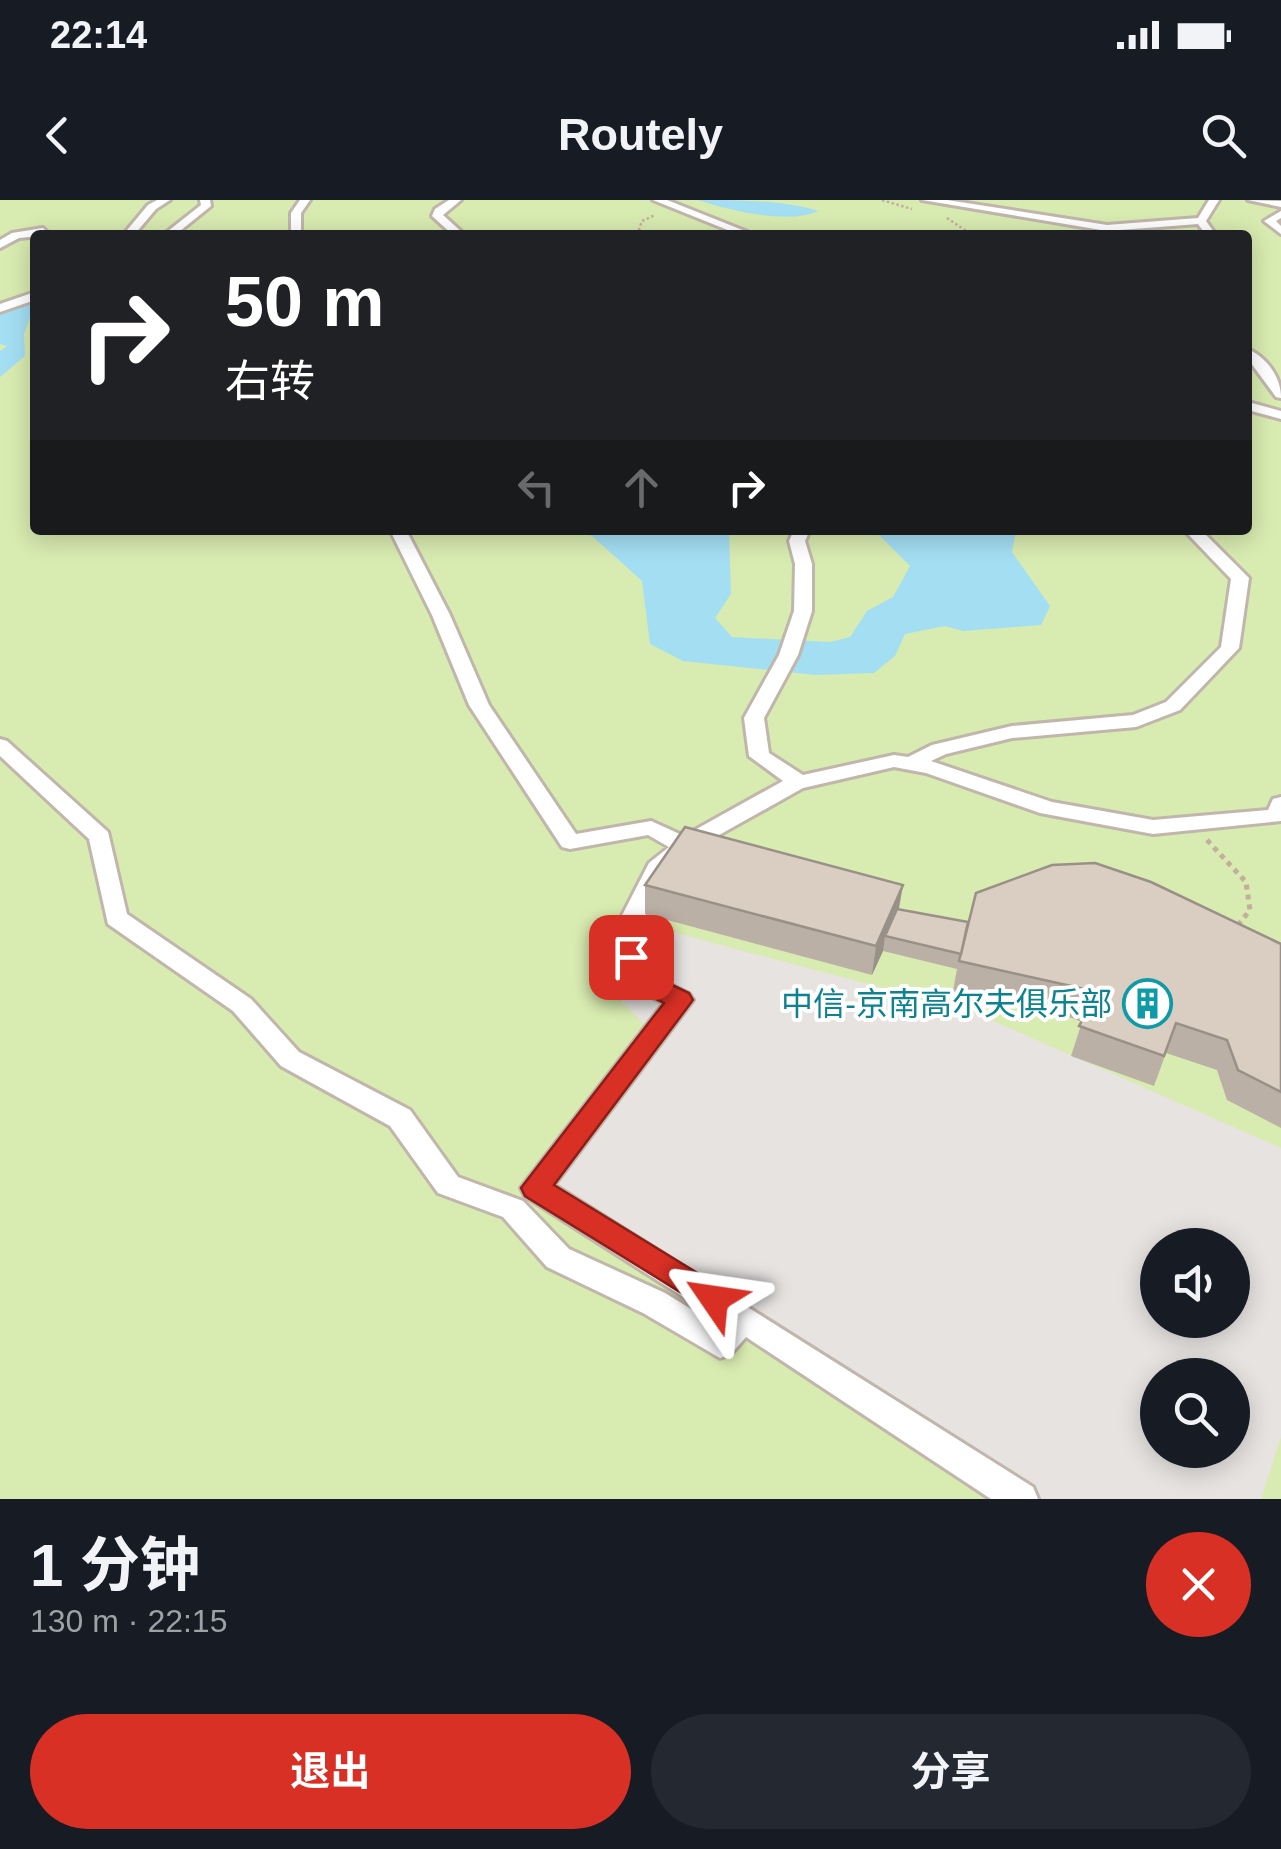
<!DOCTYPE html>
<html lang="zh">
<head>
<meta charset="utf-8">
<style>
	:root { --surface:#171b24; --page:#242831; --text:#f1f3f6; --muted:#9ea1a6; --accent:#d93025 }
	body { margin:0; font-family:Helvetica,"Noto Sans SC",sans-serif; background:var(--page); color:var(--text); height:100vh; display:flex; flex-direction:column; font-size:38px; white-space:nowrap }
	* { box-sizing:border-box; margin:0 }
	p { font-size:32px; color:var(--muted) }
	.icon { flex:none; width:55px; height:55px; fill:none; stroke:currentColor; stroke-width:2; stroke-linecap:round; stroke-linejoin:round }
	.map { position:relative; height:1299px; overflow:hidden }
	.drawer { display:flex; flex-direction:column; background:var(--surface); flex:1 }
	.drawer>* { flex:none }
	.banner { position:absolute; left:30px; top:30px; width:1222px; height:305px; border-radius:10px; box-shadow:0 5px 25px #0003; background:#202124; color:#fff; overflow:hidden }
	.fabs { position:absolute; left:1140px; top:1028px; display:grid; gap:20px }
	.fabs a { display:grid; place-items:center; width:110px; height:110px; border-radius:50%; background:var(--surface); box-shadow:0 5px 25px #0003; font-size:50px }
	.pin { position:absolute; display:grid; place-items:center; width:85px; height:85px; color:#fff; margin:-42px; border-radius:20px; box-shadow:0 5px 15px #0006 }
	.me { position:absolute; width:110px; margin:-55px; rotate:302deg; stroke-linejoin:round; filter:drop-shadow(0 0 8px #0008) }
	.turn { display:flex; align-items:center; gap:35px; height:210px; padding:0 30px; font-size:45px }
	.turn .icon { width:130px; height:130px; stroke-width:2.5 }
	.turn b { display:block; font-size:70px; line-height:85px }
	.lanes { display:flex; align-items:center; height:95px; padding:0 30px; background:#0003; justify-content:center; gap:50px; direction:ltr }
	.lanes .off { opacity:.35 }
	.round { display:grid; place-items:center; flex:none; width:105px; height:105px; border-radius:52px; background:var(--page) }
	.headline { display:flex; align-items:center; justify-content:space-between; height:170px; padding:0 30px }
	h1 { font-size:60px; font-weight:700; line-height:75px }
	.button { display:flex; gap:20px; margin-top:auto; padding:20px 30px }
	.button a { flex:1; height:115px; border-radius:60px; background:var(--accent); color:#fff; font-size:40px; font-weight:700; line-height:115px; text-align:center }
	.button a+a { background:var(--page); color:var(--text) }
	.status { display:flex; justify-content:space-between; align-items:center; height:70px; padding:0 50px; background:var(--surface); direction:ltr }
	.status svg { height:28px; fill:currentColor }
	header { display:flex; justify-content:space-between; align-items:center; height:130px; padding:0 30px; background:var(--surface); font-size:45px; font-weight:700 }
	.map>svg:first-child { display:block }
	.green { fill:#d8ebb0; fill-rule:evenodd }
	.parking { fill:#e6e3e1; fill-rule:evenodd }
	.water { fill:#a4def3 }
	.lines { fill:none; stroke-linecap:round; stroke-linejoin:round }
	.minor-casing { stroke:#c1b6ab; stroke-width:6 }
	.path-far1 { stroke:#c3b09c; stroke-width:2.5; stroke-dasharray:2.5 2.5; stroke-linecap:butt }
	.path { stroke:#c3b09c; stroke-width:5; stroke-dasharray:5 5; stroke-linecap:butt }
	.minor { fill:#fff; fill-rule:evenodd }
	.wall { fill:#bbb0a6 }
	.shaded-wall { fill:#999087 }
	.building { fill:#dacdc1; stroke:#999087; stroke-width:2.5 }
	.route { fill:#d93025; stroke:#8d1f18; stroke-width:2.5 }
	.labels { text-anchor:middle; stroke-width:8; stroke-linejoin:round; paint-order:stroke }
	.culture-label { font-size:32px; fill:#0d838f; stroke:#fff; text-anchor:end }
</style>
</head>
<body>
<div class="status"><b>22:14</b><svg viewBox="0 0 49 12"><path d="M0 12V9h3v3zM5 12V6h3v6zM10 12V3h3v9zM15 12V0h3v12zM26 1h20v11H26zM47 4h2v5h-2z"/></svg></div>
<header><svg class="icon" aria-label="back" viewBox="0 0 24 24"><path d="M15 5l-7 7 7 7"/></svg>Routely<svg class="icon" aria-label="search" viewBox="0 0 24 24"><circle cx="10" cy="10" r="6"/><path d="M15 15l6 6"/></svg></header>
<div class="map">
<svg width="1281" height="1299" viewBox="0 0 1281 1299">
	<rect width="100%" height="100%" fill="#f5f0e9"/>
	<!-- green -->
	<path class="green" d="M0,0H1281V1299H0ZM35,35H1248V330H35ZM1158,1045H1232V1120H1158ZM1158,1175H1232V1250H1158Z"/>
	<!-- parking -->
	<path class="parking" d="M631,721L973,812L1281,948V1237L1261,1299H1018L535,988L650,830L621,801ZM1158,1045H1232V1120H1158ZM1158,1175H1232V1250H1158Z"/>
	<!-- water -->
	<g class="water">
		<path d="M698,0C735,0 785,0 818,11C789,25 727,10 698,0Z"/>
		<path d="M35,103V113L30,117L24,134L25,156L0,177V151L7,146L0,144V113Z"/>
		<path d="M574,330H729L731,394L715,418L732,437L830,442L850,437L867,411L893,397L910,366L874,330H1016L1012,352L1050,406L1041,425L963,431L945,426L905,434L895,456L874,473L816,475L683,461L650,444L642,381L592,336Z"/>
	</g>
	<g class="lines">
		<defs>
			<g id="minor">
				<path d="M157,0H170L156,9L134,35H123L148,5Z"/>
				<path d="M200,0H210L211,6L175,35H163L201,5Z"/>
				<path d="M300,0H310L301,13V35H291V13Z"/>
				<path d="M449,0H461L443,15L465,35H453L432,16L435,9Z"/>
				<path d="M653,0H667L755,35H740Z"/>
				<path d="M922,0H947L1107,25L1198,18L1209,0H1219L1206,21L1216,35H1206L1198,24L1107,31Z"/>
				<path d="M1248,0L1281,1V7Z"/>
				<path d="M1281,11V18L1276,21L1281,26V34L1264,21Z"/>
				<path d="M43,28L50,35L19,38L0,48V40L12,33Z"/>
				<path d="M35,92V100L0,112V104Z"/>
				<path d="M1248,149C1267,158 1281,177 1281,198L1276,197L1248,159Z"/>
				<path d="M1248,202L1281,211V219L1248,210Z"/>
				<path d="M390,330H406L450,415L489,505L576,634L651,621L684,636L783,581L749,556L744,518L779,455L794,411L795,364L789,341L794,330H810L805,341L812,364V411L798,455L764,518L769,553L803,575L894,555L908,557L932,545L1012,526L1133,515L1166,502L1221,447L1231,379L1184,330H1201L1249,378L1239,448L1180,510L1136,527L1012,538L946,554L931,561L1052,602L1153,620L1268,610L1273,599L1281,597V621L1153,634L1040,613L926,573L894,567L803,588L703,644L669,667L636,735L649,774L689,794L693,800L554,985L1033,1287L1038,1299H991L746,1137L731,1154L720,1158L643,1113L547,1067L503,1017L438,993L390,926L281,866L233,811L108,724L89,639L0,556V539L7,541L108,632L127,714L251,799L299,852L410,910L458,977L523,1001L569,1049L665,1093L717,1125L721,1121L525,996L521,988L664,803L629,785L612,735L649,663L669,647L648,635L570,649L562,647L469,505L432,415Z"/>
			</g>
		</defs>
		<!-- minor casing -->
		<use href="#minor" class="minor-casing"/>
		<!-- path-far1 -->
		<g class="path-far1">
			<path d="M882,0L912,9"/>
			<path d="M947,18L972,35"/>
			<path d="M637,35L642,21L655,15"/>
		</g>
		<!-- path -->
		<path class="path" d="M1207,640L1246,682L1250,710L1235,729"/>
		<!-- minor -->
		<use href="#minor" class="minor"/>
	</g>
	<!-- wall -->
	<path class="wall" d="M645,685L899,709L968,722L1281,744V928L1227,900L1217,870L1166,853L1154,886L1071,856L1082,822L1072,818L953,791L957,769L883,751L872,775L645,714Z"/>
	<!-- shaded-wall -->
	<path class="shaded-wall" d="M903,685L898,714L885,736L883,751L872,775L876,746Z"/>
	<!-- building -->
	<g class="building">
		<path d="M685,627L903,685L876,746L645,685Z"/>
		<path d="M1095,663L1151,682L1281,744V892L1238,870L1227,840L1176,823L1164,856L1079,826L1096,795L1080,788L959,761L976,693L1052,665Z"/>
		<path d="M897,709L968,722L961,754L885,736Z"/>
	</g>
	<!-- route -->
	<path class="route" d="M631,749L640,751L649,774L689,793L693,800L554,985L725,1090L729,1099L725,1109L714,1113L525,996L521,988L664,803L629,786L618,757Z"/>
	<!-- icons -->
	<defs>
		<symbol id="building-ring" viewBox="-11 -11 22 22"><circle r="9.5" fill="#fff" stroke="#0f9aa8" stroke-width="1.5"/><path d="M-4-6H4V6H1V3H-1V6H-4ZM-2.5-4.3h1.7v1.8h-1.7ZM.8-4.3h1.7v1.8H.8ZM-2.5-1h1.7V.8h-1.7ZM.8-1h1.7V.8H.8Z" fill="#0f9aa8"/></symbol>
	</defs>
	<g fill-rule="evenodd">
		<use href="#building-ring" x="1120" y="776" width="55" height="55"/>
	</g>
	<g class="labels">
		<!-- culture labels -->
		<g class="culture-label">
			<text x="1112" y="815">中信-京南高尔夫俱乐部</text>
		</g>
	</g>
</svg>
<div class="fabs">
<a><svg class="icon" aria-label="sound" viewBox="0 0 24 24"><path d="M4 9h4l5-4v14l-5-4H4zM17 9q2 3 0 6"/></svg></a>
<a><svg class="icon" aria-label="search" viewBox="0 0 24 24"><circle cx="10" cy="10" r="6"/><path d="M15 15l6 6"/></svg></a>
</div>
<div class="pin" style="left:631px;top:757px;background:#d93025"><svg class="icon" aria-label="arrive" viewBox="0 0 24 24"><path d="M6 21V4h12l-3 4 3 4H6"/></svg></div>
<svg class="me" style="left:714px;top:1099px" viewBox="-20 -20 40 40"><path d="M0-17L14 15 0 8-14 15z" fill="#d93025" stroke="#fff" stroke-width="4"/></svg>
<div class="banner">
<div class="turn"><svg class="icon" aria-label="right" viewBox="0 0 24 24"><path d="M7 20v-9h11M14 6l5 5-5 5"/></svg><div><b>50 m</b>右转</div></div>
<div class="lanes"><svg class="icon off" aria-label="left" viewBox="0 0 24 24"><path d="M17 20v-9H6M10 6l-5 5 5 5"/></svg><svg class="icon off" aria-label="ahead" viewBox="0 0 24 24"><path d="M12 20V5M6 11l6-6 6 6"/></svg><svg class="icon" aria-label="right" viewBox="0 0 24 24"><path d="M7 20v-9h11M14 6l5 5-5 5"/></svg></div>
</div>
</div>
<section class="drawer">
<div class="headline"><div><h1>1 分钟</h1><p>130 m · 22:15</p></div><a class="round" style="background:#d93025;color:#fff"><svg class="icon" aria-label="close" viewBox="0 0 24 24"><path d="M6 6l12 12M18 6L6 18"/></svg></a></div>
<div class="button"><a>退出</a><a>分享</a></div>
</section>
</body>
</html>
